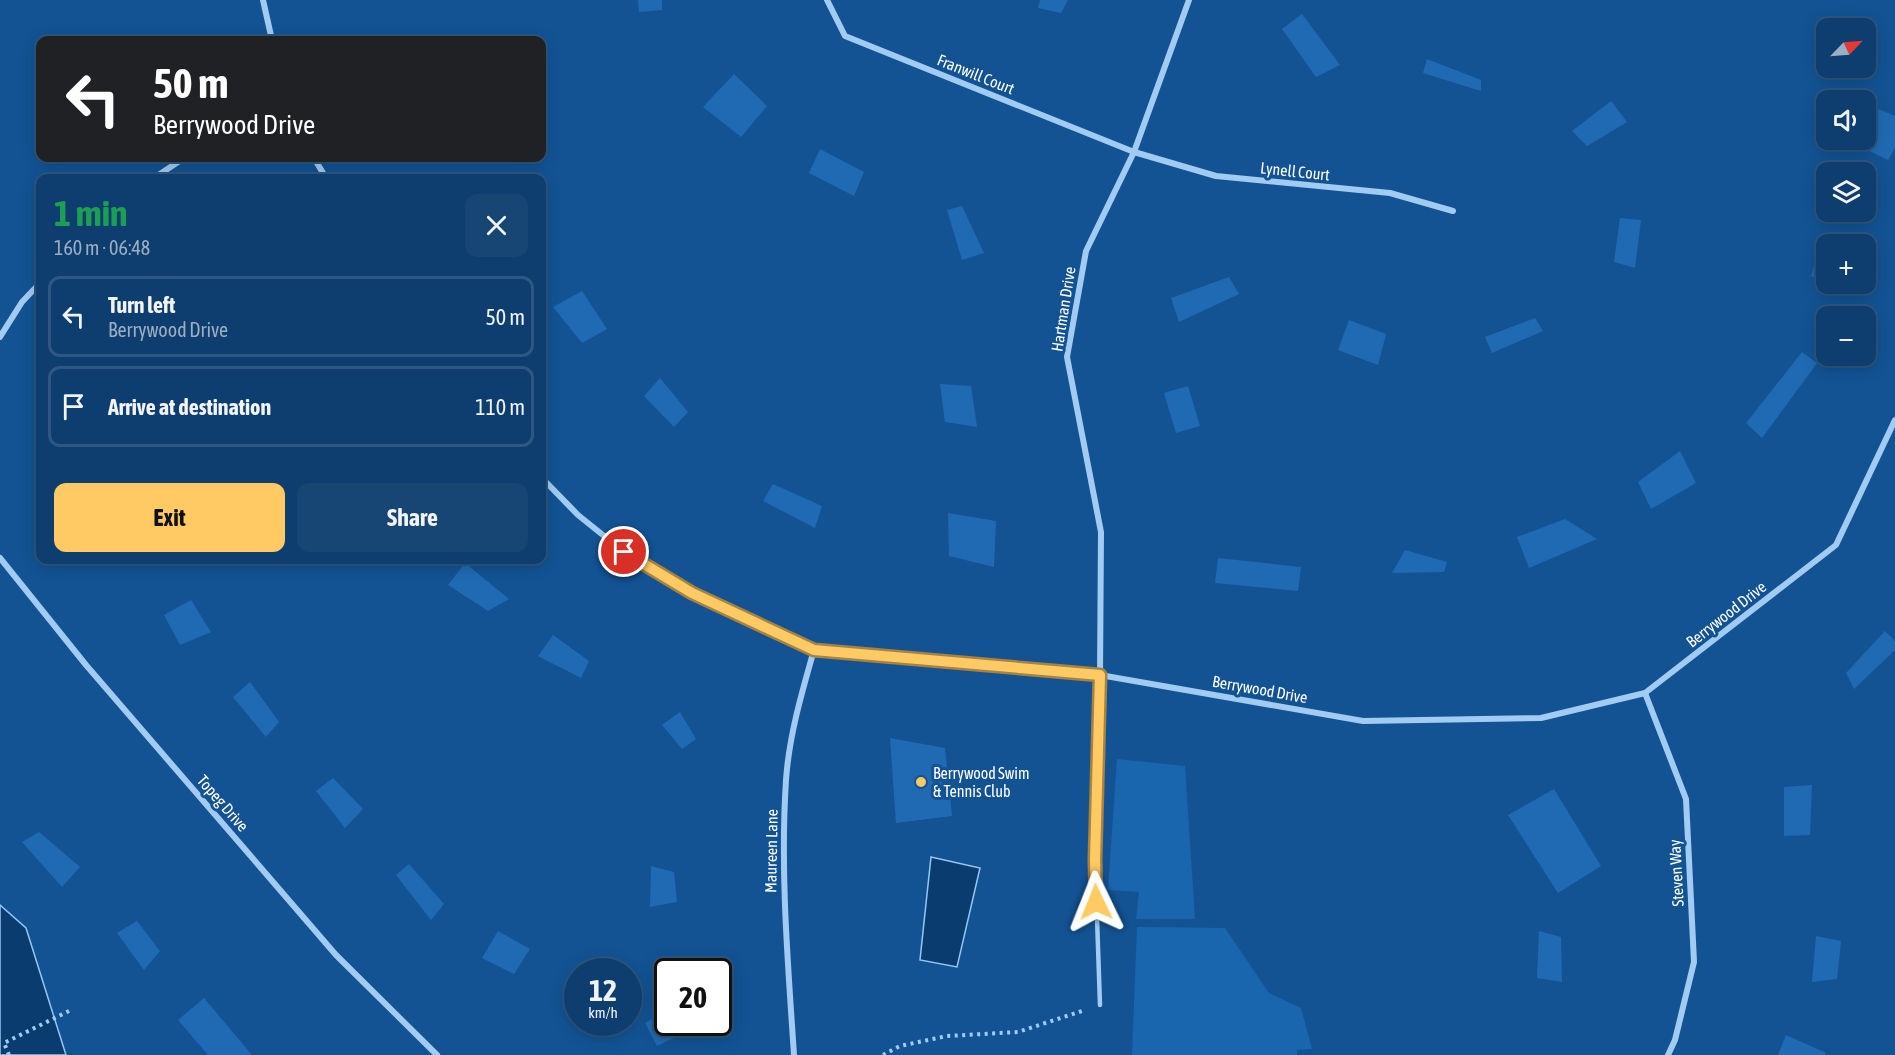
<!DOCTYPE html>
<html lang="en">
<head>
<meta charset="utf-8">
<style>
	:root { --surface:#0e3e6f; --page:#174574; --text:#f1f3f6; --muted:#9baec3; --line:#2e5782; --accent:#ffc963 }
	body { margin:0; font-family:"Asap Condensed",sans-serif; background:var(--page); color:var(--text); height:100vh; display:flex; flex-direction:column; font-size:22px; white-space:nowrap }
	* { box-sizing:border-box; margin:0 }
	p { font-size:20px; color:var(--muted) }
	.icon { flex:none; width:33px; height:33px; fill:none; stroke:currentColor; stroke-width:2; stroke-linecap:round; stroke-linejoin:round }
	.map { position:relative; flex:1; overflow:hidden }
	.sheet { position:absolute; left:36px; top:174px; width:510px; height:390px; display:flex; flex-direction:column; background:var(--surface); border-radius:12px; box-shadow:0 3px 15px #0003,0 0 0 2px var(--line) }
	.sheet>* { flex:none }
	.top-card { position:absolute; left:36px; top:36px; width:510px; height:126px; border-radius:12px; box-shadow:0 3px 15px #0003,0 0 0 2px var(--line); background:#202124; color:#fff; overflow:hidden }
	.needle { width:39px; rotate:65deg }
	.controls { position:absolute; left:1816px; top:18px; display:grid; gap:12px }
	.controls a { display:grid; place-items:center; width:60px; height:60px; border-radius:12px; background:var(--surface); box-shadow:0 3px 15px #0003,0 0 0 2px var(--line); font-size:30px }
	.speed { position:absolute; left:564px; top:958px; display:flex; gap:12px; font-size:30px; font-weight:700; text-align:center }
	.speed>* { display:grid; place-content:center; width:78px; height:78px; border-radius:50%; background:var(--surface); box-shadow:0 3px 15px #0003,0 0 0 2px var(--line); line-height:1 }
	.speed small { font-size:15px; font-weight:400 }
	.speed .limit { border:3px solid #111; border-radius:9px; background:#fff; color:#111 }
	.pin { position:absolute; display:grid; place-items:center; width:51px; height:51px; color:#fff; margin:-26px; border:3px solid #fff; border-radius:50%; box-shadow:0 2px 6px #0007 }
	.me { position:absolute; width:66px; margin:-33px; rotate:358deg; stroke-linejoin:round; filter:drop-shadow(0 0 4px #0008) }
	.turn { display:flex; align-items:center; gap:21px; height:126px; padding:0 18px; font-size:27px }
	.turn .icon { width:78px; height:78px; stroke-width:2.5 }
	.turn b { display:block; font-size:42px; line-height:51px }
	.round { display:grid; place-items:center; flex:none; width:63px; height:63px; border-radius:12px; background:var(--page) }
	.headline { display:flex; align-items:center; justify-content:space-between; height:102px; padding:0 18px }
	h1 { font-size:36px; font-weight:700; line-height:45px; color:#1e9e55 }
	.action { display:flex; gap:12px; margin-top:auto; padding:12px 18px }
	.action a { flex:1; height:69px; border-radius:12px; background:var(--accent); color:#111; font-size:24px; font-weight:700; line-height:69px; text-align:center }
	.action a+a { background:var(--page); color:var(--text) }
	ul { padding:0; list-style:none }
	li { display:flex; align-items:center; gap:18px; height:81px; margin:0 12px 9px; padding:0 6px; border:3px solid var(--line); border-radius:12px }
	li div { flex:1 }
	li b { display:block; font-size:22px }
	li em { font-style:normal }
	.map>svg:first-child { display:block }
	.green { fill:#1a66ae }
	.water { fill:#0b3c70; stroke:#93c7f5; stroke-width:1.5 }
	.building { fill:#206ab3 }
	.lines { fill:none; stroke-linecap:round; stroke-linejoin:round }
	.path { stroke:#a1cbf2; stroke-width:4; stroke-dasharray:3 4.5; stroke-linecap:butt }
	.lane { stroke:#a1cbf2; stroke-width:4.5 }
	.street { stroke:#a1cbf2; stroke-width:6 }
	.route-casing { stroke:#a68340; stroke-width:15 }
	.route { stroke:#ffc963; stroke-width:10 }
	.poi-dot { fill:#ffc963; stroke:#135394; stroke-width:2 }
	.labels { text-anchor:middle; stroke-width:6; stroke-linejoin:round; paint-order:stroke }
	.street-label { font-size:16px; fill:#fff; stroke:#135394 }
	.poi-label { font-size:16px; fill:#fff; stroke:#135394; text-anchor:start }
</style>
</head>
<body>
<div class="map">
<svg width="1895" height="1055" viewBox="0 0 1895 1055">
	<rect width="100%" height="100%" fill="#135394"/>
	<!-- green -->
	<g class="green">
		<path d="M1117,759L1185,766L1195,919H1136L1139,892L1108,890Z"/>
		<path d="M1137,927L1225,928L1269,993L1301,1008L1312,1049L1297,1050V1055H1132Z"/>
	</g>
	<!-- water -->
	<g class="water">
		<path d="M931,857L980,868L957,967L920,960Z"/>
		<path d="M0,905L26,928L66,1055H0Z"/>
	</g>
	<!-- building -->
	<g class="building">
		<path d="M638,0H662V10L639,12Z"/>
		<path d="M1040,0H1068L1061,13L1038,8Z"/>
		<path d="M1302,14L1340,65L1316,77L1282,29Z"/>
		<path d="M1427,59L1481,80V91L1423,73Z"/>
		<path d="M734,74L767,106L741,137L703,107Z"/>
		<path d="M1611,101L1627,122L1587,146L1572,131Z"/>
		<path d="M1876,108L1895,116V148L1888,160L1861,147L1864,140H1866V133Z"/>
		<path d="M820,149L864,172L854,196L809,173Z"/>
		<path d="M962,206L984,253L962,260L947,210Z"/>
		<path d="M1620,218L1641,220L1635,268L1614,262Z"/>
		<path d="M1821,242L1827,244V284H1835L1833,287L1811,276Z"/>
		<path d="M1229,277L1239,294L1179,322L1171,298Z"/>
		<path d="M582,291L607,329L582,343L553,307Z"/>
		<path d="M1535,318L1543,331L1492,353L1485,337Z"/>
		<path d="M1349,320L1386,334L1378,365L1338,350Z"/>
		<path d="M1802,352L1817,363L1762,438L1746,423Z"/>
		<path d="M660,378L688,412L674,427L644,396Z"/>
		<path d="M940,384L971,386L977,427L945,422Z"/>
		<path d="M1188,386L1200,426L1176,433L1164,393Z"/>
		<path d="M1680,451L1696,483L1651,509L1638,482Z"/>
		<path d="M773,484L822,506L815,528L763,501Z"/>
		<path d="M948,513L996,521L994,567L949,556Z"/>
		<path d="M1565,519L1597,539L1529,568L1517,537Z"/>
		<path d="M1405,550L1447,562L1444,572L1392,573Z"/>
		<path d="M1218,558L1301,567L1298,591L1215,583Z"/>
		<path d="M465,563L509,599L488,611L448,585Z"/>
		<path d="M191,600L211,632L180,645L164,615Z"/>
		<path d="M1885,631L1895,641V650L1854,689L1846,673Z"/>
		<path d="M553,635L589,661L581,678L538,656Z"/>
		<path d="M250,682L279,722L266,737L233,697Z"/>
		<path d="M680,712L696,739L682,749L662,725Z"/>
		<path d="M890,738L945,748L952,816L896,823Z"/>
		<path d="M333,778L363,809L345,828L316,791Z"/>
		<path d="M1812,785L1810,835L1784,836V787Z"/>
		<path d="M1554,789L1601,866L1558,893L1508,815Z"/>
		<path d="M39,832L80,867L62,887L22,842Z"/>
		<path d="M409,864L444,904L431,920L396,875Z"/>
		<path d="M651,866L674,872L677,902L650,907Z"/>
		<path d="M137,921L160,951L144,970L117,933Z"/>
		<path d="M498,931L530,949L514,974L482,958Z"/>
		<path d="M1539,931L1561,937L1562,982L1537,978Z"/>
		<path d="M1816,936L1841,941L1837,979L1812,982Z"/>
		<path d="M204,998L252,1055H208L178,1020Z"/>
		<path d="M668,1010V1023H692L695,1028L657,1046L645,1023Z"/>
		<path d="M1786,1035L1826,1053L1825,1055H1778Z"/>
	</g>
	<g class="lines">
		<!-- path -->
		<g class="path">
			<path d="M9,1055L4,1043L71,1010"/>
			<path d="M883,1055L900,1046L947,1036L1018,1032L1085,1010"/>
		</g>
		<!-- lane -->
		<path class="lane" d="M1100,675L1095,860L1100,1005"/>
		<!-- street -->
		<g class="street">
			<path d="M263,0L272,40"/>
			<path d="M827,0L845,36L1134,152L1216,176L1390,193L1453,211"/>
			<path d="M314,158L326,178"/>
			<path d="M154,178L184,158"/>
			<path d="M0,337L22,302L40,283"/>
			<path d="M542,478L578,515L624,552L692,593L814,650L1100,675L1363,721L1541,718L1645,693L1836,545L1895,420"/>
			<path d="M0,558L86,665L336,955L437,1055"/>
			<path d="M1100,675L1101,532L1067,357L1086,251L1134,152L1189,0"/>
			<path d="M1645,693L1686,799L1694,962L1675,1040L1668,1055"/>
			<path d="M794,1055C788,964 780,872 786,780C789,736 802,692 814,650"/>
		</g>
	</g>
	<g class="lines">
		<defs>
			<path id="route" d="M624,552L692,593L814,650L1100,675L1095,860L1096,902"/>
		</defs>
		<!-- route casing -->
		<use href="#route" class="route-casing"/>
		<!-- route -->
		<use href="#route" class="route"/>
	</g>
	<!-- markers -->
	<circle class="poi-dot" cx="921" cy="782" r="6"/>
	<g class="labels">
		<!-- street labels -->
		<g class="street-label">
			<text transform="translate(976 74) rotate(22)" y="6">Franwill Court</text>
			<text transform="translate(1295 171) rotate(6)" y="6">Lynell Court</text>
			<text transform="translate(1063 309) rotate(-81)" y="6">Hartman Drive</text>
			<text transform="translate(1726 614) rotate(-38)" y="6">Berrywood Drive</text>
			<text transform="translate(1260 689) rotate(10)" y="6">Berrywood Drive</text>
			<text transform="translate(223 803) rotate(49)" y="6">Topeg Drive</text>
			<text transform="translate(771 851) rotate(-89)" y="6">Maureen Lane</text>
			<text transform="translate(1676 873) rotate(-93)" y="6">Steven Way</text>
		</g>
		<!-- poi labels -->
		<g class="poi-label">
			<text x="933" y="779">Berrywood Swim<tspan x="933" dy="18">&amp; Tennis Club</tspan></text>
		</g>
	</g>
</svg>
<div class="controls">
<a><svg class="needle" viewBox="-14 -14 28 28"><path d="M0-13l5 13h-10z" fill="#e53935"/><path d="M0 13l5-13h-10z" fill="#9baec3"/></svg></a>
<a><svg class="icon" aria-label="sound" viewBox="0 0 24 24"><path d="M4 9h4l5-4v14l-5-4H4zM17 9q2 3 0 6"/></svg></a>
<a><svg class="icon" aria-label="layers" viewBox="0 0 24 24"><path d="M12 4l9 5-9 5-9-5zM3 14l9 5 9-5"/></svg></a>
<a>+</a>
<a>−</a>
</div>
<div class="speed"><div>12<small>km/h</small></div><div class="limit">20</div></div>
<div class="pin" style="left:624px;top:552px;background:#d93025"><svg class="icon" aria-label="arrive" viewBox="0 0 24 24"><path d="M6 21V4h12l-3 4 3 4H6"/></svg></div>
<svg class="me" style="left:1096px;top:902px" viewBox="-20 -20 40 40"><path d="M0-17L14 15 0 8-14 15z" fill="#ffc963" stroke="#fff" stroke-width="4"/></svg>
<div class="top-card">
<div class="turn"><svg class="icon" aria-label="left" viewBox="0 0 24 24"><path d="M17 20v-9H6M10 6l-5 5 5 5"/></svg><div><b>50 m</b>Berrywood Drive</div></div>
</div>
<section class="sheet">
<div class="headline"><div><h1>1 min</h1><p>160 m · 06:48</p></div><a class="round"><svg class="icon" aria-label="close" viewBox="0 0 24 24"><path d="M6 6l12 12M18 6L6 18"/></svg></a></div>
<ul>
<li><svg class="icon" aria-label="left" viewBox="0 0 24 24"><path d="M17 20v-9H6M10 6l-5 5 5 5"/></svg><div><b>Turn left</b><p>Berrywood Drive</p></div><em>50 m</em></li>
<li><svg class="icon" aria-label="arrive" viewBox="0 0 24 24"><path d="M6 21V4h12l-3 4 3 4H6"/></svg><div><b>Arrive at destination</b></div><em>110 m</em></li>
</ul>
<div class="action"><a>Exit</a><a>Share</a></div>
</section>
</div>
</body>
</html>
